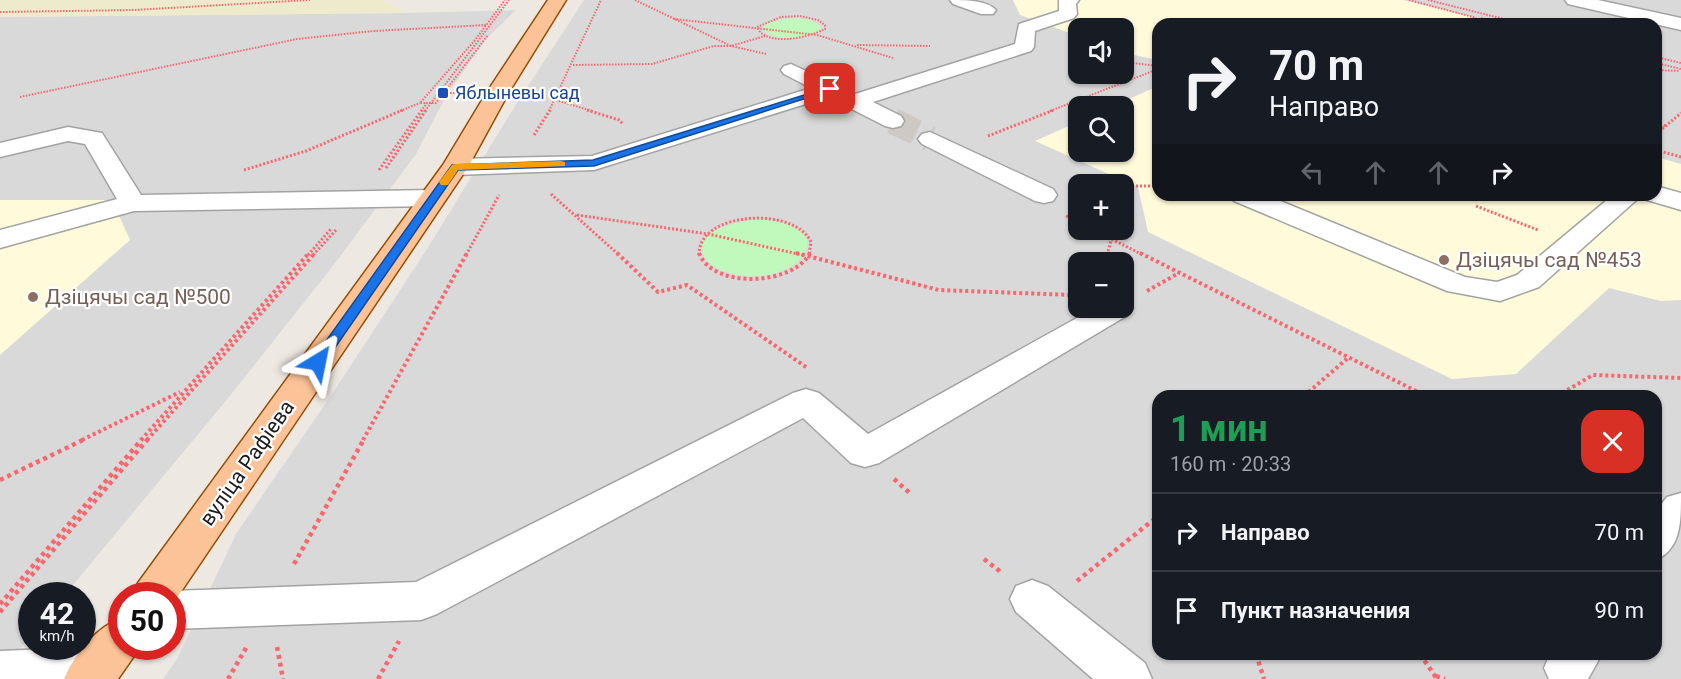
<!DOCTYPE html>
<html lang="ru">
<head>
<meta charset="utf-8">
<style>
	:root { --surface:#171b24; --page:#242831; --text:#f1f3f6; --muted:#9ea1a6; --line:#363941 }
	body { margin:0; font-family:Roboto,sans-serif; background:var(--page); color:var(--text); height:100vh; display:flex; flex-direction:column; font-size:22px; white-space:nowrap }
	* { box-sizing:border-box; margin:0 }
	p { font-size:20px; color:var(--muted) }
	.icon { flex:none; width:33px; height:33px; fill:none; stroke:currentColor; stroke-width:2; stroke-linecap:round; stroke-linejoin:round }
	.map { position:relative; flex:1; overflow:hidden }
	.drawer { position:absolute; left:1152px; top:390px; width:510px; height:270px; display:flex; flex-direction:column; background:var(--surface); border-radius:18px; box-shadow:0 2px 4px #0004 }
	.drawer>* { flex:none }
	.top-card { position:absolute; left:1152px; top:18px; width:510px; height:183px; border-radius:18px; box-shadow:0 2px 4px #0004; background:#171b24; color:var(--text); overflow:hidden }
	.controls { position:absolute; left:1068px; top:18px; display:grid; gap:12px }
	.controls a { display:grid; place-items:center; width:66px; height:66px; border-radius:12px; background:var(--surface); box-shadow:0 2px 4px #0004; font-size:30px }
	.speed { position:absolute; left:18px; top:582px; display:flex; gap:12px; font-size:30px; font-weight:700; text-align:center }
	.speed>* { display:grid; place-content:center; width:78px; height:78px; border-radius:50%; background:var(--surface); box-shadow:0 2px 4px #0004; line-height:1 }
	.speed small { font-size:15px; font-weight:400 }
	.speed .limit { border:9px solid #d22; background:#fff; color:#111 }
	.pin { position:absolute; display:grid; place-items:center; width:51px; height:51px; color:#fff; margin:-26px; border-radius:12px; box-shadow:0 3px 9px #0006 }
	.me { position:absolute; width:66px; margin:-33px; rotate:35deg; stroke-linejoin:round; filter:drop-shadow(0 0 4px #0008) }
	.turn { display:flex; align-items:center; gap:21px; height:126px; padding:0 18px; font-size:27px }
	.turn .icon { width:78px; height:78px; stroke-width:2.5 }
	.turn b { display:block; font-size:42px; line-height:51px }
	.lanes { display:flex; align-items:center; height:57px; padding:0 18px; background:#0003; justify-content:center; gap:30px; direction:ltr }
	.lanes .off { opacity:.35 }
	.round { display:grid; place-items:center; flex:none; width:63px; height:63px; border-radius:18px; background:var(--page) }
	.overview { display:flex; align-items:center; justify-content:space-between; height:102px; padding:0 18px }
	h1 { font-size:36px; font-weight:700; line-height:45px; color:#1e9e55 }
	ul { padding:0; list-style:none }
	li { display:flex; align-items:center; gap:18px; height:78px; padding:0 18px; border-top:2px solid var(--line) }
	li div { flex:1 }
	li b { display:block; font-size:22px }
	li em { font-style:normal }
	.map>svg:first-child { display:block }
	.residential { fill:#dad9d9; fill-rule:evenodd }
	.education { fill:#fffad9 }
	.farmland { fill:#edebcc }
	.park { fill:#c1f9bd }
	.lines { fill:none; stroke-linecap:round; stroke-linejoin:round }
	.minor-tunnel { stroke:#cec9c4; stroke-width:26; stroke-dasharray:26 13; stroke-linecap:butt }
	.minor-casing { stroke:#a3a3a3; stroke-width:3 }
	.major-casing { stroke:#944e00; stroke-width:3 }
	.path-far3 { stroke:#fa666c; stroke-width:2; stroke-dasharray:1.5 1.5; stroke-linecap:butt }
	.path-far2 { stroke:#fa666c; stroke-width:3; stroke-dasharray:2 2; stroke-linecap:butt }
	.path-far1 { stroke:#fa666c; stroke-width:4; stroke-dasharray:3 3; stroke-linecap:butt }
	.path { stroke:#fa666c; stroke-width:4.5; stroke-dasharray:4 4; stroke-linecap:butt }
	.minor { fill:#fff; fill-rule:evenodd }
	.major { fill:#fcc398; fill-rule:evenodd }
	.route { fill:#1a73e8; stroke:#114b97; stroke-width:1.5 }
	.slow { fill:#f59e0b }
	.transit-dot { fill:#1a4fb4; stroke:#fff; stroke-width:2 }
	.education-dot { fill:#8d6e63; stroke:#fff; stroke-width:2 }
	.labels { text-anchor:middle; stroke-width:4.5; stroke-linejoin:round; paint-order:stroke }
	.far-transit-label { font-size:18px; fill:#164399; stroke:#fff; text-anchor:start }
	.education-label { font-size:21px; fill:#785e54; stroke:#fff; text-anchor:start }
	.street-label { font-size:21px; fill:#1c1c1c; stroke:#fff }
</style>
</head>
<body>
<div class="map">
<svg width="1681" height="679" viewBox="0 0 1681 679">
	<rect width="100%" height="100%" fill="#eee8e2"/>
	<!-- residential -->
	<g class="residential">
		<path d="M584,0H1681V679H163L177,659L236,534L332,394L427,249L515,106ZM1158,24H1656V195H1158ZM1078,28H1124V74H1078ZM1078,106H1124V152H1078ZM1078,184H1124V230H1078ZM1078,262H1124V308H1078ZM1158,396H1656V654H1158Z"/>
		<path d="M516,10L486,39L446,96L416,154L336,262L229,397L68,591L65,595L32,596L31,635L0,673V17L406,13Z"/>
	</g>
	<!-- education -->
	<g class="education">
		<path d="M1013,0H1403L1469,16L1480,24H1158V60L1124,53V28H1078V36L1020,15Z"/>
		<path d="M1158,86V195H1656V157L1681,164V300L1661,301L1609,288L1516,374L1452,379L1148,232L1138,187L1035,141L1078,122V152H1124V106H1113Z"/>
		<path d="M0,200H112L130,240L0,355Z"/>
	</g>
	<!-- farmland -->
	<path class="farmland" d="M0,0H383L406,13L0,17Z"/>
	<!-- park -->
	<g class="park">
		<path d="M792,18L811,20L821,26L820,30C804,40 778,42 763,30L765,23Z"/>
		<path d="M760,219C850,228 795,288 734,274C722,271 711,268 704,256C689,230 744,220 760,219Z"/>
	</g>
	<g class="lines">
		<!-- minor-tunnel -->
		<path class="minor-tunnel" d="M893,121L930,139"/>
		<defs>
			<g id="minor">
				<path d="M950,0C965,0 986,0 996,10L993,14H981L953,4Z"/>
				<path d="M1059,0H1079L1076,4L1077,14L1074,18L1035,31L1034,47L1031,51L873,102L901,116L904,121L901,126L893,128L885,126L828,97L594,170L455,175L446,172L442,167L446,162L455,159L592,156L811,88L784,74L781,70L784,66L791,64L855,94L1015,44L1019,24L1059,11Z"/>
				<path d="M1565,0H1598L1681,18V30L1568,4Z"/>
				<path d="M68,127L102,133L141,195L433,190L442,192L446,198L442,204L433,206L134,211L0,248V230L117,199L85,144L68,141L0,157V143Z"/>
				<path d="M930,132L1053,189L1057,195L1053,201L1044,203L1035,201L922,144L918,139L922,134Z"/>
				<path d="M1656,186L1681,193V210L1647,200L1644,195H1656Z"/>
				<path d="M1230,195H1266L1465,277L1497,282L1517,275L1613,195H1642L1539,287L1500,301L1447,291L1234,201Z"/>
				<path d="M1124,300L1128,301L1133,308L1128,315L879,463L865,467L851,463L803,418L437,614L421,620L172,629V596H158L172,591L416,582L793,393L806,389L819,393L868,434L1095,308H1124Z"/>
				<path d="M1681,493C1681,523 1681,548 1656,560V511L1667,497Z"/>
				<path d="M1032,580L1048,586L1145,663L1152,679H1093L1016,612L1010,599L1016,586Z"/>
				<path d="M96,647L113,654L120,669L115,679H0V651Z"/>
				<path d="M1550,654H1602L1588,679H1549L1544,668Z"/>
			</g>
			<g id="major">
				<path d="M548,0H566L509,92L468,167L172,605V596H132L138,583L443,165L487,92Z"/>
				<path d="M122,618V646H141L118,679H64C75,654 96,627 122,618Z"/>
			</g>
		</defs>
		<!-- minor casing -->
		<use href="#minor" class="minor-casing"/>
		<!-- major casing -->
		<use href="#major" class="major-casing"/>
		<!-- path-far3 -->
		<g class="path-far3">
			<path d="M635,0L731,46L766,54"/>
			<path d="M1409,0L1473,17L1488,24"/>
			<path d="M1428,0L1524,24"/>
			<path d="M0,12L134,10L310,0"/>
			<path d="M800,16L818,20L825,25V29C810,37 766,48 757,27L781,17Z"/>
			<path d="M1481,18L1503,24"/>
			<path d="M674,19L817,35L893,58"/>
			<path d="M857,45L930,46"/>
			<path d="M1656,57L1681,63"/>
			<path d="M1124,62L1158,66"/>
			<path d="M1656,63L1681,69"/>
			<path d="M573,65L652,64L714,46H731L765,36"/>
			<path d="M1656,70L1680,71"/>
			<path d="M444,93H461"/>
			<path d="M20,97L297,39L373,31L487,25"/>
			<path d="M556,100L592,111"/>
			<path d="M429,103H436L488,35"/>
			<path d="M400,111L420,103"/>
			<path d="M421,111L427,103H420L475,40L505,0"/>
			<path d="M425,111L509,0"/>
			<path d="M549,111L601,0"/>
			<path d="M1050,111L1158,69"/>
		</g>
		<!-- path-far2 -->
		<g class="path-far2">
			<path d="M587,110L619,120L623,124"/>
			<path d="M1656,123L1665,126"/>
			<path d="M1656,134L1681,113"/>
			<path d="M534,135L550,110"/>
			<path d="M988,136L1054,110"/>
			<path d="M1656,150L1681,157"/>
			<path d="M386,168L426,110"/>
			<path d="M244,170L306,151L403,110"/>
			<path d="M379,170L422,110"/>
			<path d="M1158,185L1152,186H1158"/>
			<path d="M1124,186H1152"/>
			<path d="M551,194L619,255"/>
			<path d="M1476,206L1538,230"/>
			<path d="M577,215L708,234L803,255"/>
			<path d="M1066,216L1078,222"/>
			<path d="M1094,230L1143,255"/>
			<path d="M308,255L331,229"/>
			<path d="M313,255L336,230"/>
			<path d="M466,255L499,195"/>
			<path d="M699,255C698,211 795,206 811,242L809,255"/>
			<path d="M1107,255L1114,230"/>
		</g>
		<!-- path-far1 -->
		<g class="path-far1">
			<path d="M617,253L658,292L687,285L806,367"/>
			<path d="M699,253C713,290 794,285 810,253"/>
			<path d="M796,253L939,290L1072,295"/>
			<path d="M1140,253L1426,396"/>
			<path d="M1105,262L1107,253"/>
			<path d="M1147,291L1179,273"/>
			<path d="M1304,396L1349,357"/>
			<path d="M1557,396L1593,375L1681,378"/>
			<path d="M82,440L180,392"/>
			<path d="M141,440L309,253"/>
			<path d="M147,440L315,253"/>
			<path d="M363,440L467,253"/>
		</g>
		<!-- path -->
		<g class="path">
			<path d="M894,479L912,495"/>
			<path d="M0,480L85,439"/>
			<path d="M984,559L1002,573"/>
			<path d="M294,564L364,439"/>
			<path d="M1077,581L1158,516"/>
			<path d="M0,604L142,439"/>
			<path d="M0,612L148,439"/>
			<path d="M277,647L283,679"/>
			<path d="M1256,654L1264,679"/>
			<path d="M1420,654L1437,679"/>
			<path d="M1436,676L1445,679"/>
			<path d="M228,679L246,648"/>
			<path d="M378,679L399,641"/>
		</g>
		<!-- minor -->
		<use href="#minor" class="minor"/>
		<!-- major -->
		<use href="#major" class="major"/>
	</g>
	<!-- route -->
	<path class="route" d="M827,88L835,89L594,166L458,170L323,365H313L311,362L452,165L593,160Z"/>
	<!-- slow -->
	<path class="slow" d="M561,161L565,162V166L458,170L448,185H441L439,182L452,165L455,164Z"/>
	<!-- markers -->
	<rect class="transit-dot" x="437" y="87" width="12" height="12" rx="3"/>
	<g class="education-dot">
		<circle cx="1444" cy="260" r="6"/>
		<circle cx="33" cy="297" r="6"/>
	</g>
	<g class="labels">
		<!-- far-transit labels -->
		<g class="far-transit-label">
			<text x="455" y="99">Яблыневы сад</text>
		</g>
		<!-- education labels -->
		<g class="education-label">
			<text x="1456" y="267">Дзіцячы сад №453</text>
			<text x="45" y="304">Дзіцячы сад №500</text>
		</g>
		<!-- street labels -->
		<g class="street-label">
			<text transform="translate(247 463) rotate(-55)" y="7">вуліца Рафіева</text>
		</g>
	</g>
</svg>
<div class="controls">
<a><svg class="icon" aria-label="sound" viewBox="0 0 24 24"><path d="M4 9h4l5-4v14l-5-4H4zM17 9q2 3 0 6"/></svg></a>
<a><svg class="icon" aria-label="search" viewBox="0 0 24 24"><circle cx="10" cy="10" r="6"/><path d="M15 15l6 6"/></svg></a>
<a>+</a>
<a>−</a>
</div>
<div class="speed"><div>42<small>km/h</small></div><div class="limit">50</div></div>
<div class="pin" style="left:830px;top:89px;background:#d93025"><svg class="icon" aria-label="arrive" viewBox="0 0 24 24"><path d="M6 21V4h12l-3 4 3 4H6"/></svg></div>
<svg class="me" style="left:318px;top:362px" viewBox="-20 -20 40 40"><path d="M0-17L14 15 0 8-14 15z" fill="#1a73e8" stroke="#fff" stroke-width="4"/></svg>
<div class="top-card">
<div class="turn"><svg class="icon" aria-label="right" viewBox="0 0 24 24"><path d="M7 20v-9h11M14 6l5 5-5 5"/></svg><div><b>70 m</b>Направо</div></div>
<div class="lanes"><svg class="icon off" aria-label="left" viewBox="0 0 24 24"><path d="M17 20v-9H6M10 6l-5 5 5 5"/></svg><svg class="icon off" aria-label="ahead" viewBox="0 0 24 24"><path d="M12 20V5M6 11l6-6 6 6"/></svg><svg class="icon off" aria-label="ahead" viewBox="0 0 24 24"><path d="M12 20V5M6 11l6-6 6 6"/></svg><svg class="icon" aria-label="right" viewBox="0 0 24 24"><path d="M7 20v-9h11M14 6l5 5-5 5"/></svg></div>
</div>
<section class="drawer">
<div class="overview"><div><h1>1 мин</h1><p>160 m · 20:33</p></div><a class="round" style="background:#d93025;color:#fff"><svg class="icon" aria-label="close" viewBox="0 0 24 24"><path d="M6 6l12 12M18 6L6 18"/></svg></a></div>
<ul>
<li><svg class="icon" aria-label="right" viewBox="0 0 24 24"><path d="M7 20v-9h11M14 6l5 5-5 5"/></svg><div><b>Направо</b></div><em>70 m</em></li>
<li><svg class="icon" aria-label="arrive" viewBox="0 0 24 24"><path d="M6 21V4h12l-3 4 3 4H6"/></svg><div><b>Пункт назначения</b></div><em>90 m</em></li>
</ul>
</section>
</div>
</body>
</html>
